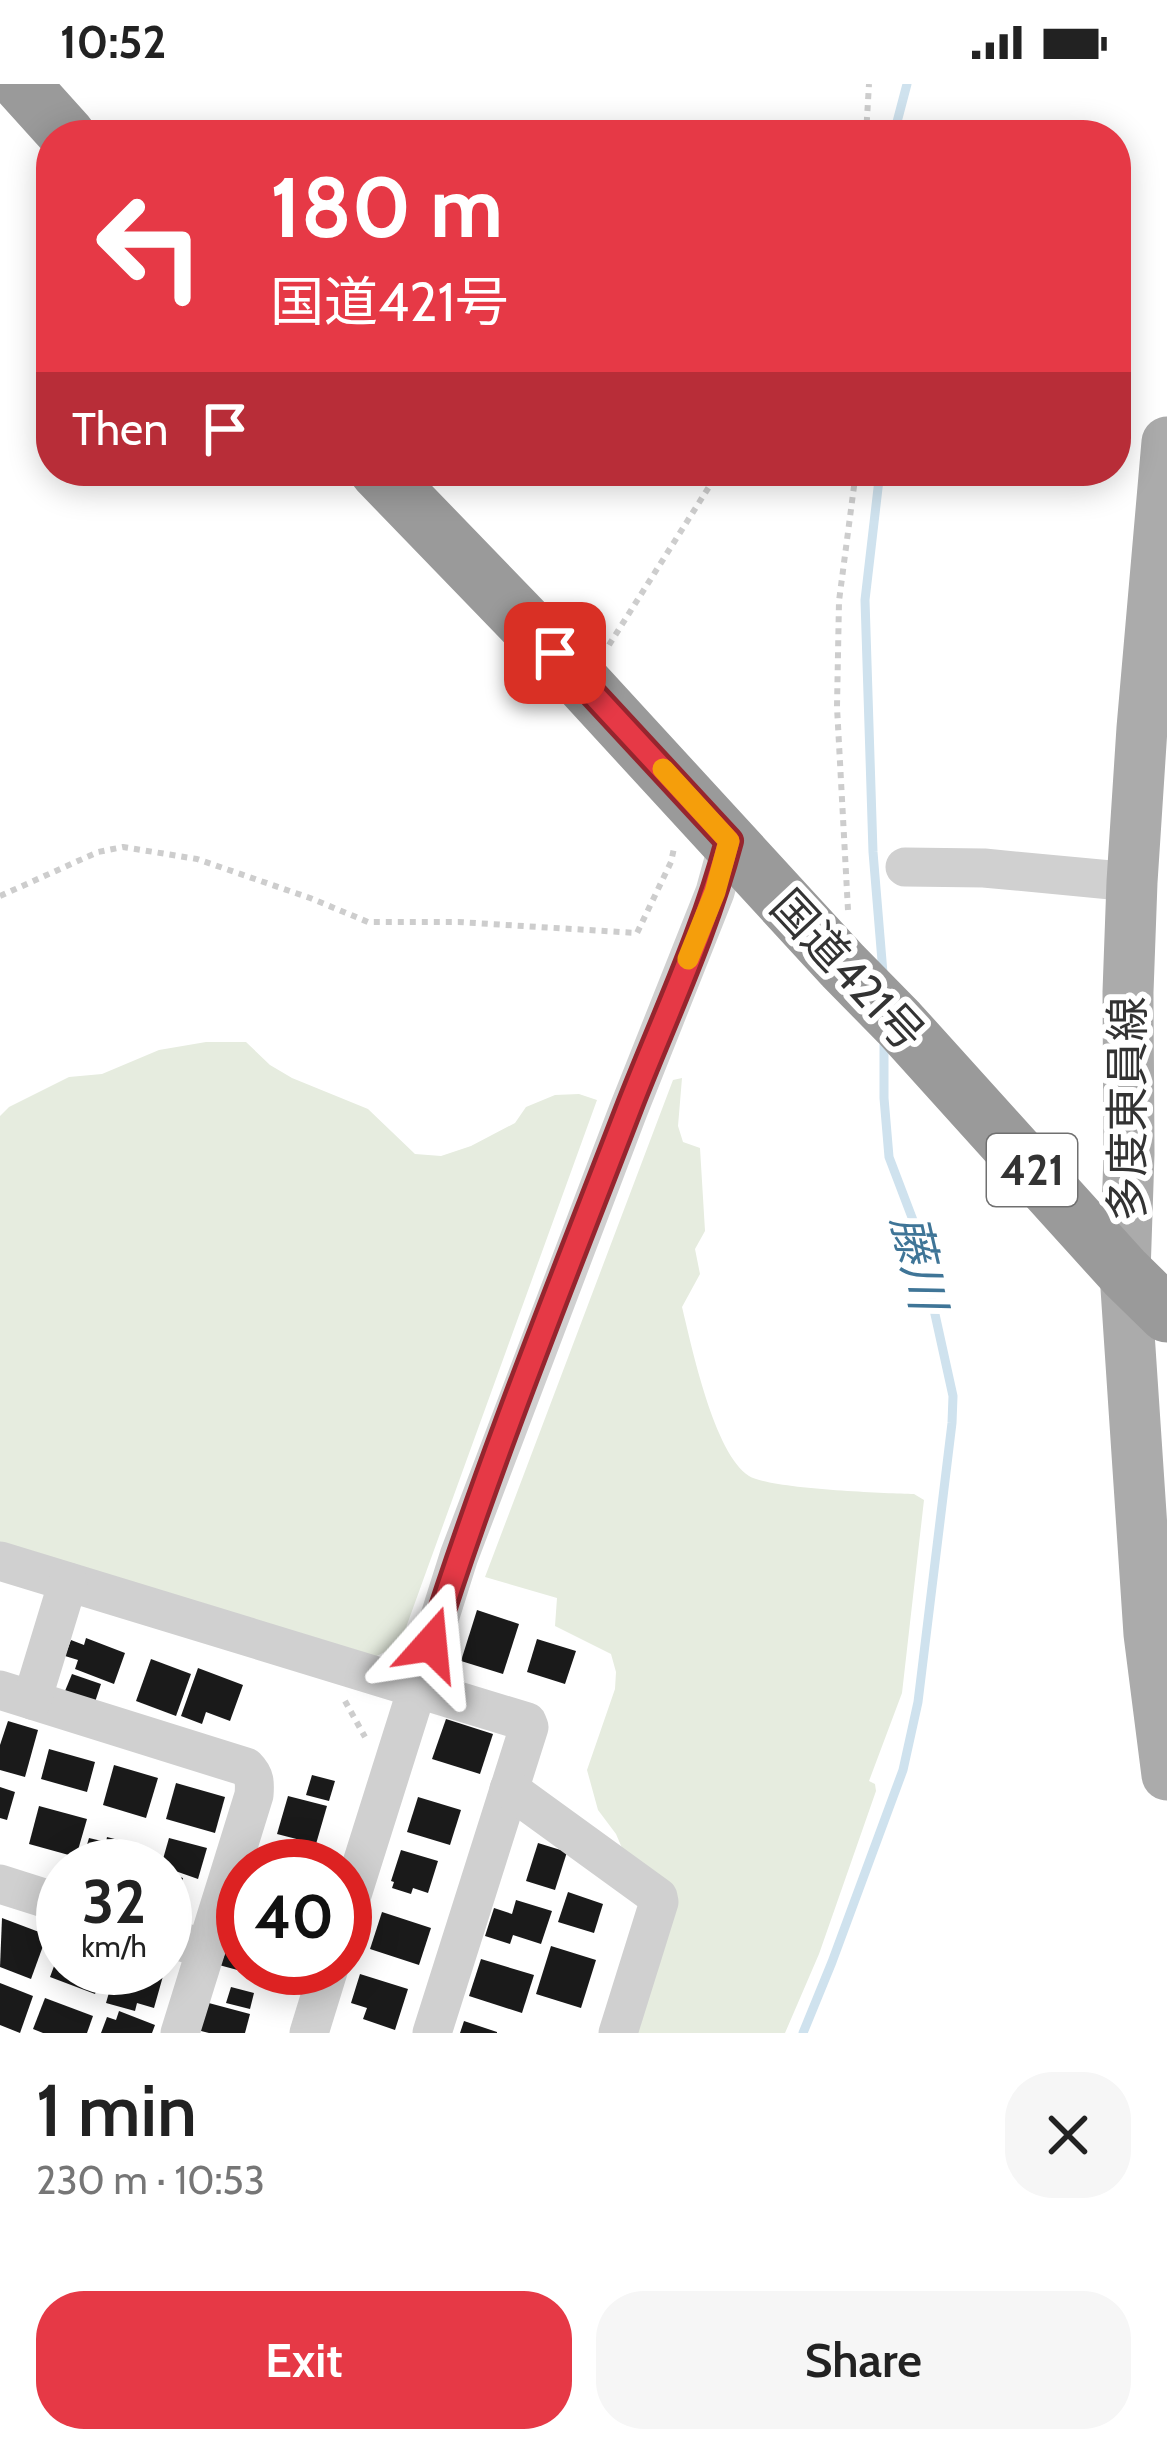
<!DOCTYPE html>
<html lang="en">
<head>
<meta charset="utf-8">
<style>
	:root { --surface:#fff; --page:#f6f6f6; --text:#222; --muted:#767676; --accent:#e63946 }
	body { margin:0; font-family:Cabin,"Noto Sans JP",sans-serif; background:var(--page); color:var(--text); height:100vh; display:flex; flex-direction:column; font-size:45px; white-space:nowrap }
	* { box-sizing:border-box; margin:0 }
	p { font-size:39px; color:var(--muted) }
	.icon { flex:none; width:66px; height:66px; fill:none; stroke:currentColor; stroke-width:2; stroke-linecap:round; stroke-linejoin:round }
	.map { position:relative; height:1949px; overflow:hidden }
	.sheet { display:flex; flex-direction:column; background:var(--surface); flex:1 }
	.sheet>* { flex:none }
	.banner { position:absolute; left:36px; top:36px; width:1095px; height:366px; border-radius:48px; box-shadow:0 6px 30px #0003; background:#e63946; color:#fff; overflow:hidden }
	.speed { position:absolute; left:36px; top:1755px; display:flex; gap:24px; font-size:60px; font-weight:700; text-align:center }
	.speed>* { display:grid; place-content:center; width:156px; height:156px; border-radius:50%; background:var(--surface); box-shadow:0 6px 30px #0003; line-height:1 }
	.speed small { font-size:30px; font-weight:400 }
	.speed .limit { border:18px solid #d22; background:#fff; color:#111 }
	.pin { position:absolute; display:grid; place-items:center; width:102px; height:102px; color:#fff; margin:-51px; border-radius:24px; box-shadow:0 6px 18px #0006 }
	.me { position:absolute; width:132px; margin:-66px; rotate:18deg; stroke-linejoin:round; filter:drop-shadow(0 0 9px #0008) }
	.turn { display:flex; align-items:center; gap:42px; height:252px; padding:0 36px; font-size:54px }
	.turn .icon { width:156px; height:156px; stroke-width:2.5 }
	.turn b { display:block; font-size:84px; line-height:102px }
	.then { display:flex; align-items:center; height:114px; padding:0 36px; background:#0003; gap:24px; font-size:45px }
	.round { display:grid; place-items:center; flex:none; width:126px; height:126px; border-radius:48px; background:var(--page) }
	.summary { display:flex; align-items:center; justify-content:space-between; height:204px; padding:0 36px }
	h1 { font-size:72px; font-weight:600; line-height:90px }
	.primary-button { display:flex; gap:24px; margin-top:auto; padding:24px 36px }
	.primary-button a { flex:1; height:138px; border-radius:48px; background:var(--accent); color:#fff; font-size:48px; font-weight:600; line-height:138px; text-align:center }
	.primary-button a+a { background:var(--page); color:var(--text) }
	.status { display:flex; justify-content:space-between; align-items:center; height:84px; padding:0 60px; background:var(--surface); direction:ltr }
	.status svg { height:33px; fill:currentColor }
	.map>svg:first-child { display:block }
	.green { fill:#e6ecdf }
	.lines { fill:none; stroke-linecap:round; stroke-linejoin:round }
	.stream { stroke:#cfe2ee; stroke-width:9 }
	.building { fill:#1a1a1a }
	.path { stroke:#cdcdcd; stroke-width:6; stroke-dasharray:6 6; stroke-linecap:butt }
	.minor { stroke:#d0d0d0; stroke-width:39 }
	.major { stroke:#ababab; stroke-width:51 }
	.highway { stroke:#9a9a9a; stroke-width:57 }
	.route-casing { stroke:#96252e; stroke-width:30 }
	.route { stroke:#e63946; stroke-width:21 }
	.slow { stroke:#f59e0b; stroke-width:21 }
	.labels { text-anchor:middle; stroke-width:12; stroke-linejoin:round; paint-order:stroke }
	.shield { fill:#fff; stroke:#707070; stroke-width:3 }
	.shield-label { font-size:42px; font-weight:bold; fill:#333 }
	.street-label { font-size:45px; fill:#333; stroke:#fff }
	.water-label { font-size:48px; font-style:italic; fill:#3f7597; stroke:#fff }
</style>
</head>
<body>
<div class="status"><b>10:52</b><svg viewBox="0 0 49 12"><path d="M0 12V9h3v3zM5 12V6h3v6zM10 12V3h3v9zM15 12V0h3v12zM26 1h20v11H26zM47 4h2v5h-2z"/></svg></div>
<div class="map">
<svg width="1167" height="1949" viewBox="0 0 1167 1949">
	<rect width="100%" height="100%" fill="#fff"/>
	<!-- green -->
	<g class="green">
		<path d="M206,958H246L270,981L292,994L368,1025L415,1070L441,1072L471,1062L515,1039L526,1023L555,1011L579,1010L597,1016L400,1560L369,1576L0,1459V1032L9,1023L69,993L102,990L159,966Z"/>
		<path d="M682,994L678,1042L683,1058L700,1064L705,1147L695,1165L700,1190L682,1223C692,1264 714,1369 749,1392C771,1405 883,1409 914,1410L924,1416L902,1609L869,1697L875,1700L876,1707L819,1870L785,1949H633L675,1816L628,1778L616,1750L598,1726L587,1686L615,1605L616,1588L611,1570L555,1542L557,1514L485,1493L673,996Z"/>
	</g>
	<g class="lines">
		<!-- stream -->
		<g class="stream">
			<path d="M897,51V38L907,0"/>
			<path d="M880,387L865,516L873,768L883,889"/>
			<path d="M803,1949L832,1878L903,1686L918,1618L952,1339L953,1312L916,1144L889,1073L884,1014V954"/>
		</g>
	</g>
	<!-- building -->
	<g class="building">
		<path d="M477,1526L519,1540L503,1590L461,1577Z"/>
		<path d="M86,1554L125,1569L114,1600L75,1585L78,1576L65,1572L71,1556L84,1561Z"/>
		<path d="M537,1555L576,1567L565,1600L527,1588Z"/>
		<path d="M151,1575L191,1590L176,1632L136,1617Z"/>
		<path d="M198,1584L243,1601L230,1637L206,1628L202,1640L181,1632Z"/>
		<path d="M72,1590L101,1600L95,1618L65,1607Z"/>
		<path d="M446,1635L493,1650L480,1690L432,1675Z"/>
		<path d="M8,1637L38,1646L25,1693L0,1686V1661Z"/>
		<path d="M49,1665L95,1678L87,1708L41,1695Z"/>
		<path d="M114,1681L158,1694L146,1734L103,1721Z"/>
		<path d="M312,1691L335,1697L329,1717L306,1711Z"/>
		<path d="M176,1699L225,1713L215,1749L166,1735Z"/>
		<path d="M0,1703L15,1708L7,1736L0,1734Z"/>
		<path d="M288,1712L327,1722L316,1760L277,1750Z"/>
		<path d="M418,1713L461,1726L450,1761L407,1748Z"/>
		<path d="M39,1722L87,1735L76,1773L29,1760Z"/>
		<path d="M107,1753L142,1762L136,1782H112L83,1774L89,1754L106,1758Z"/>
		<path d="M169,1754L207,1764L198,1795L161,1782Z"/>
		<path d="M538,1759L567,1768L555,1806L526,1797Z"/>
		<path d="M401,1766L438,1777L428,1809L413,1804L411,1810L392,1804L394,1798L391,1797Z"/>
		<path d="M269,1773L298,1781V1782H267Z"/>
		<path d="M165,1789L183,1794L175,1823L165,1820Z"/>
		<path d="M568,1808L603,1820L594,1849L558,1838Z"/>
		<path d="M516,1816L552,1827L541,1860L513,1851L510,1860L485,1852L494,1824L512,1830Z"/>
		<path d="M382,1828L431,1844L419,1881L370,1865Z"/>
		<path d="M2,1834L47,1851L31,1895L0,1883Z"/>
		<path d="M59,1842L63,1844V1884H105L95,1910L50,1893L57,1874L48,1871Z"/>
		<path d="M229,1847L243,1850V1884H263L260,1892L219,1881Z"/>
		<path d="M551,1862L596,1876L581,1924L536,1910Z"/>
		<path d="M481,1875L534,1891L522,1929L469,1912Z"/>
		<path d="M116,1884L165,1885L154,1924L137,1919L135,1927L106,1919Z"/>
		<path d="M360,1890L408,1905L395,1946L363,1935L367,1924L351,1919Z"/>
		<path d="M0,1899L33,1912L20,1949L0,1941Z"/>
		<path d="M231,1903L254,1909L250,1925L226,1919Z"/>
		<path d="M45,1914L93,1932L87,1949H43L33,1945Z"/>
		<path d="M205,1918L250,1930L245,1949H209L197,1946Z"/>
		<path d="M119,1927L155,1941L152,1949H101L107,1933L116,1936Z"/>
		<path d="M464,1937L497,1948V1949H460Z"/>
	</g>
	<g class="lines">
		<!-- path -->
		<g class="path">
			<path d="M866,51L869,0"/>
			<path d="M609,561L719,387"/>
			<path d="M0,812L98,768L123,763L197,775L310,814L368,838H458L637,849L671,778L674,764"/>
			<path d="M848,826L837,623L839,517L856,387"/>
			<path d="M345,1617L365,1653"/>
		</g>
		<!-- minor -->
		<g class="minor">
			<path d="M905,783L984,784L1132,798"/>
			<path d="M0,1477L527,1638L529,1643L432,1949"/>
			<path d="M0,1606L246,1683C255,1692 255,1699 254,1711L180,1949"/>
			<path d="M32,1616L68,1498"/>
			<path d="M509,1705L658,1813L659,1818L618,1949"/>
			<path d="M0,1800L63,1820"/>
			<path d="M345,1833L459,1472L628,1027L715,808L729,757"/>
			<path d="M165,1853L206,1865"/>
			<path d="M309,1949L329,1884"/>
		</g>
		<!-- major -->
		<path class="major" d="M1167,358L1142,644L1132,798L1128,908L1129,1070L1125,1189L1149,1550L1167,1691"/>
		<!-- highway -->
		<g class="highway">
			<path d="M21,0L67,51"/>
			<path d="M378,387L584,600L843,882L899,939L1125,1189L1167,1230"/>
		</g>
	</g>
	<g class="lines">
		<defs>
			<path id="route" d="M431,1560C489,1378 561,1200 630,1021C664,934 705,848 729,757L555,569"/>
		</defs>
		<!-- route casing -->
		<use href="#route" class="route-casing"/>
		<!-- route -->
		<use href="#route" class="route"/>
		<!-- slow -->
		<path class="slow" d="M663,685L729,757L715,808L688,875"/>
	</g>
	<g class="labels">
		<!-- shield labels -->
		<rect class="shield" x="987" y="1050" width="90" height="72" rx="9"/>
		<g class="shield-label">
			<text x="1032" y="1101">421</text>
		</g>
		<!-- street labels -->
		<g class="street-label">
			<text transform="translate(848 886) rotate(47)" y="16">国道421号</text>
			<text transform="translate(1127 1025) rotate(-90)" y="16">多度東員線</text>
		</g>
		<!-- water labels -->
		<g class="water-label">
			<text transform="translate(919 1178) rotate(77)" y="17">藤川</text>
		</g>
	</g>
</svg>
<div class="speed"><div>32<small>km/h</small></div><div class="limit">40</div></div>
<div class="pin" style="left:555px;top:569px;background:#d93025"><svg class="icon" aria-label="arrive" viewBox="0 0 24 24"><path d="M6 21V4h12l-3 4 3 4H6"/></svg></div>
<svg class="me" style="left:431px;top:1560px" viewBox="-20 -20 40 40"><path d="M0-17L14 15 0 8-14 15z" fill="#e63946" stroke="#fff" stroke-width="4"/></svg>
<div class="banner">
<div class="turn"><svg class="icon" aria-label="left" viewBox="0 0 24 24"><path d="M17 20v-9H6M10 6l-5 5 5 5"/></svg><div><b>180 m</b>国道421号</div></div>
<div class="then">Then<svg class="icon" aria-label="arrive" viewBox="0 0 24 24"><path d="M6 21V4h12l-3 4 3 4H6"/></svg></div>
</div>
</div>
<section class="sheet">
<div class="summary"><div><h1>1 min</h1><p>230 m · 10:53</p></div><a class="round"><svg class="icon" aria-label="close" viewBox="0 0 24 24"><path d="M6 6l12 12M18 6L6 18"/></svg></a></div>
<div class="primary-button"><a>Exit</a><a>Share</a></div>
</section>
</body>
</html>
